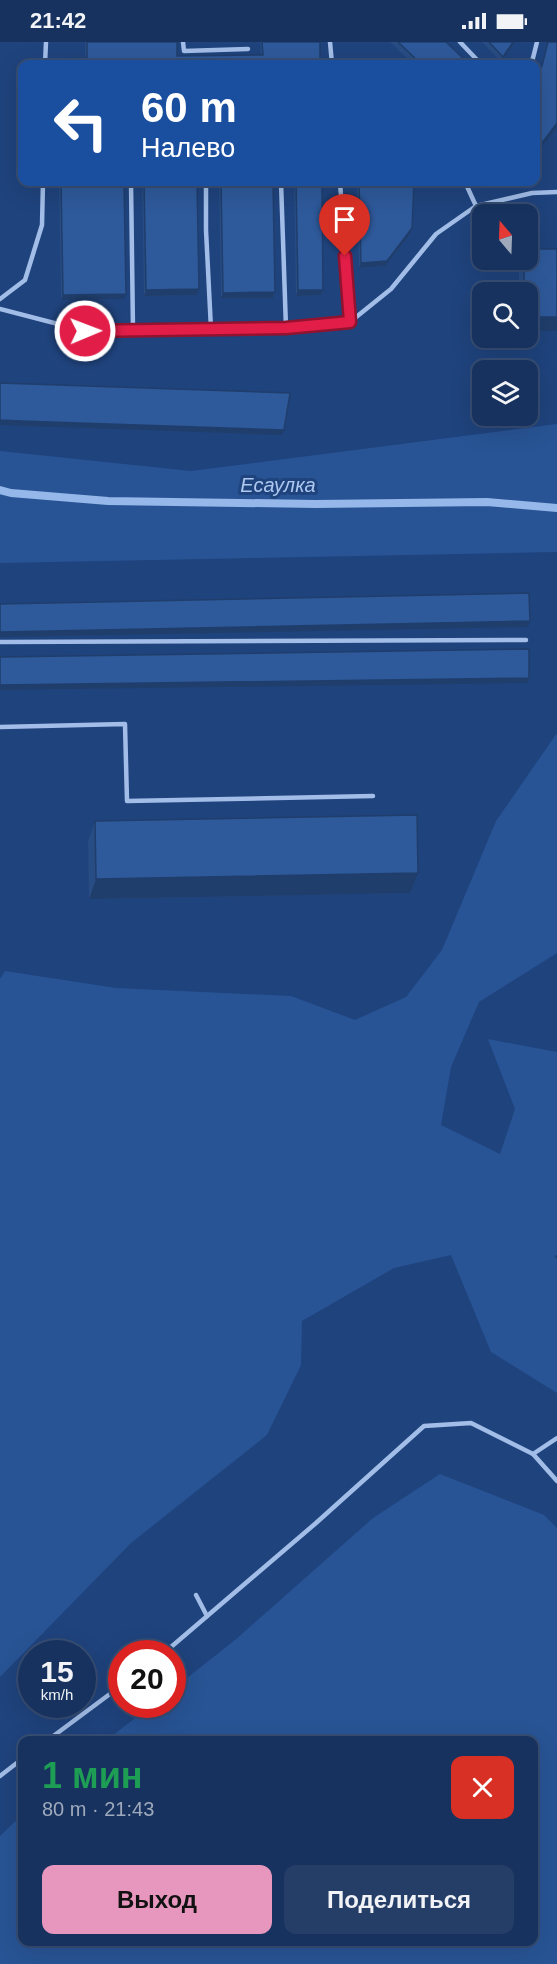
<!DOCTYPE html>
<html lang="ru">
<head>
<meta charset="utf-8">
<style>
	:root { --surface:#17325e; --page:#243e67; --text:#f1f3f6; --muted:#9eaabc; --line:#364d73; --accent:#e797bd }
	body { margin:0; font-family:Helvetica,sans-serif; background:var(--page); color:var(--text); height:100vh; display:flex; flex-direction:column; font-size:22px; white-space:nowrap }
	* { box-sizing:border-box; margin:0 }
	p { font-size:20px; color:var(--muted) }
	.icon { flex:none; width:33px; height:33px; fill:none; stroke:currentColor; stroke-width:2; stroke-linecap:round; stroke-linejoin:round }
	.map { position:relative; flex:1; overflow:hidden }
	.side { position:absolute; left:18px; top:1694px; width:520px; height:210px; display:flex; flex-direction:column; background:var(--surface); border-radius:12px; box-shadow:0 6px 24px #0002,0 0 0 2px var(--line) }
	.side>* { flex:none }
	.banner { position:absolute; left:18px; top:18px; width:522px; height:126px; border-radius:12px; box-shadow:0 6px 24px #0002,0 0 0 2px var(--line); background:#1a4fa0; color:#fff; overflow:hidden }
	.needle { width:39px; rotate:341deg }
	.controls { position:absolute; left:472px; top:162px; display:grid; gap:12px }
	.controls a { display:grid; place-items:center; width:66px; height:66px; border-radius:12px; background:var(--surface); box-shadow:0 6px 24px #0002,0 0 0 2px var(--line); font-size:30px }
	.speed { position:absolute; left:18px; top:1598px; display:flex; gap:12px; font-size:30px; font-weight:700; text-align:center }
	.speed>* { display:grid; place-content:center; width:78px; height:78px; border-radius:50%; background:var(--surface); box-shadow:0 6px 24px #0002,0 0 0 2px var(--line); line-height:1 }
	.speed small { font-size:15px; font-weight:400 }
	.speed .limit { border:9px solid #d22; background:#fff; color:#111 }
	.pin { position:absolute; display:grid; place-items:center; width:51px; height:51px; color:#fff; margin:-62px -26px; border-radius:50% 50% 50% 0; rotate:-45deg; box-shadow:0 0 6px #0007 }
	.pin .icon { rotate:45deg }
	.me { position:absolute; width:66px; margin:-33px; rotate:89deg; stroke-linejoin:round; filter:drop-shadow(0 0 4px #0008) }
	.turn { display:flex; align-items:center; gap:21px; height:126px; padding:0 24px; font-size:27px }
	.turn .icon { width:78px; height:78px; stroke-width:2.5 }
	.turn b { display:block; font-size:42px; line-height:51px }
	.round { display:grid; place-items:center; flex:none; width:63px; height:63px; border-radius:12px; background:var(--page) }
	.overview { display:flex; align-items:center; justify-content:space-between; height:102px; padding:0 24px }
	h1 { font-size:36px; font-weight:700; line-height:45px; color:#1e9e55 }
	.action { display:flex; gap:12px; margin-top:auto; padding:12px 24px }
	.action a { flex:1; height:69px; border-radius:12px; background:var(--accent); color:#111; font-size:24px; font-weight:700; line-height:69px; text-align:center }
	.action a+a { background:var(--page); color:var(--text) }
	.status { display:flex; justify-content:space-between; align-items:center; height:42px; padding:0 30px; background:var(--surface); direction:ltr }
	.status svg { height:16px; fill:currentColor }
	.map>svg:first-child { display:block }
	.green { fill:#285495 }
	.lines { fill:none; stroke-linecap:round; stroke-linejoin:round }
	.stream { stroke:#95b7e9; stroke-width:8 }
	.service { stroke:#a2bde7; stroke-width:4.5 }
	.wall { fill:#284d84 }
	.shaded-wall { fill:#203e6c }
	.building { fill:#2e599a; stroke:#203e6c; stroke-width:1.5 }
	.route-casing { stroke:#92132f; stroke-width:15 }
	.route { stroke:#e11d48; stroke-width:10 }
	.labels { text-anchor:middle; stroke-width:6; stroke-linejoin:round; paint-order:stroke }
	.water-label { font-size:20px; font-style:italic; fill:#adc7ef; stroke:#1f437d }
</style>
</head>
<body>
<div class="status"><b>21:42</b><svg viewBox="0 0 49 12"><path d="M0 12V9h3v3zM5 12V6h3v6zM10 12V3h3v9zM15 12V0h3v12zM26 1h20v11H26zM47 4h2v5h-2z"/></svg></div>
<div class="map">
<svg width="557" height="1922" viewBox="0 0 557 1922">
	<rect width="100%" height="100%" fill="#1f437d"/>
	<!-- green -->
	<g class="green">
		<path d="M557,382V510L0,521V409L191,429Z"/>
		<path d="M557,691V911L479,960L451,1025L441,1083L500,1112L515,1067L488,997L557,1010V1213L554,1214L557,1217V1351L491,1310L451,1213L394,1226L302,1279L301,1323L267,1393L131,1501L0,1635V937L5,929L116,946L291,954L355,978L406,955L442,908L496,779Z"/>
		<path d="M440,1432L544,1473L557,1486V1922H0V1794L22,1773V1899H534V1698H107L153,1662H172L173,1647L235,1598L373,1476Z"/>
	</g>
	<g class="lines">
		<!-- stream -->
		<path class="stream" d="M0,448L11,451L108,459L316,462L487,460L557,466"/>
		<!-- service -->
		<g class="service">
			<path d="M183,0L184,9L248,7"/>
			<path d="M330,0L332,22"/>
			<path d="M460,0L481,22"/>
			<path d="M45,22L46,0"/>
			<path d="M359,22L377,20L380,22"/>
			<path d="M529,22L533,16L537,0"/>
			<path d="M131,140L133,288"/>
			<path d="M206,140V188L211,287"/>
			<path d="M281,140L286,286"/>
			<path d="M340,140L350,280"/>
			<path d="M465,140L476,164"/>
			<path d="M0,257L25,238L42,183L43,140"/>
			<path d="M0,267L85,289L286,286L350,280L391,247L436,192L476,164L532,151L557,150"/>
			<path d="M0,600L526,598"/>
			<path d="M0,685L125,682L127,759L373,754"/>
			<path d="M533,1412L557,1396"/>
			<path d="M196,1553L207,1574"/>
			<path d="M164,1611L316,1481L424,1384L471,1381L533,1412L557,1439"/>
			<path d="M48,1698L122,1643"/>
			<path d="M0,1734L22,1717"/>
		</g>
	</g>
	<!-- wall -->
	<g class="wall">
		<path d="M85,0H177V14L261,13L260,0H320V22H58L60,17L85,16Z"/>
		<path d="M390,0H446L469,22H413Z"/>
		<path d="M482,0H515L501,20Z"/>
		<path d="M59,140H124V257L61,258Z"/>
		<path d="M142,140H197L199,247L197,253L144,254Z"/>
		<path d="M219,140H273L275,250L273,256H221Z"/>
		<path d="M294,140H322L323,248L321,253L296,254Z"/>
		<path d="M357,140H414L410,192L385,224L359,226Z"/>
		<path d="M557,207V289H528V250H519V221L521,218H528Z"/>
		<path d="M95,779L418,831L410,851L89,857L88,799Z"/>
	</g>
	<!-- shaded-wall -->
	<g class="shaded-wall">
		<path d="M513,0H515L501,20L503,15Z"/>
		<path d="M557,81L556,86L536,112V109Z"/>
		<path d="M412,186L410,192L385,224L359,226L361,221Z"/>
		<path d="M199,247L197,253L144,254L146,248Z"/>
		<path d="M298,248H323L321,253L296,254Z"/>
		<path d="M275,250L273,256H221L223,251Z"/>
		<path d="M126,252L124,257L61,258L63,253Z"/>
		<rect x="528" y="275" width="29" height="14"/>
		<path d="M0,378L284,388L282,393L0,383Z"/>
		<path d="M530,579L528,585L0,595V590Z"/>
		<path d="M529,636L527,641L0,648V643Z"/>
		<path d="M418,831L410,851L89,857L96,837Z"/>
	</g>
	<!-- building -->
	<g class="building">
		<path d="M87,0H177V14L263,13L262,0H320V22H60V17L87,16Z"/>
		<path d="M398,0H446L469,22H421Z"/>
		<path d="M489,0H513L503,15Z"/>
		<path d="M548,0H557V81L536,109V35L542,24Z"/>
		<path d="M61,140H124L126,252L63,253Z"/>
		<path d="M144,140H197L199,247L146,248Z"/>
		<path d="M221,140H273L275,250L223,251Z"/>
		<path d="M296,140H322L323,248H298Z"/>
		<path d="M359,140H414L412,186L387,219L361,221Z"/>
		<path d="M528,207H557V275H528V250H524V218H528Z"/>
		<path d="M0,341L290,351L284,388L21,379L0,378Z"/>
		<path d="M529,551L530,579L0,590V562Z"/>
		<path d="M529,607V636L0,643V615Z"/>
		<path d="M417,773L418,831L96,837L95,779Z"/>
	</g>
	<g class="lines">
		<defs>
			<path id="route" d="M85,289L286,286L350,280L345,214"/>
		</defs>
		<!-- route casing -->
		<use href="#route" class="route-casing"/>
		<!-- route -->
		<use href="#route" class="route"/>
	</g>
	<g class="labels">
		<!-- water labels -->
		<g class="water-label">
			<text x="278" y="450">Есаулка</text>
		</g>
	</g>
</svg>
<div class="controls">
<a><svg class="needle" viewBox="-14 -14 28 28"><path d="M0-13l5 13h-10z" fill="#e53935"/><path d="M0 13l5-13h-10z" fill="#9eaabc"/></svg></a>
<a><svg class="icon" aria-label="search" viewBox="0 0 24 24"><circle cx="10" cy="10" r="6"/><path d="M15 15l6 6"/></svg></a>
<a><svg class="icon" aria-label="layers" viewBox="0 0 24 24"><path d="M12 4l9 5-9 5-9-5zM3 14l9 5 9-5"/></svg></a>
</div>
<div class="speed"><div>15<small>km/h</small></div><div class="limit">20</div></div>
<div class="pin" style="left:345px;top:214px;background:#d93025"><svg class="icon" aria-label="arrive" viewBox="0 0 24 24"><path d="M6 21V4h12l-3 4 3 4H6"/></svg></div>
<svg class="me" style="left:85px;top:289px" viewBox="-20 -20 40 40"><circle r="17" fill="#e11d48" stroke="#fff" stroke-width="3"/><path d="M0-11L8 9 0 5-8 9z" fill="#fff"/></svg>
<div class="banner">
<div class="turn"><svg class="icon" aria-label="left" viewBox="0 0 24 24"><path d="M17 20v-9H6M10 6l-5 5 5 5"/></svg><div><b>60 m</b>Налево</div></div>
</div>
<section class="side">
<div class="overview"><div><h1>1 мин</h1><p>80 m · 21:43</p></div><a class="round" style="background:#d93025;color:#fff"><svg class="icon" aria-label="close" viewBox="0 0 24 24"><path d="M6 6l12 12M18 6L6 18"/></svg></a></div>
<div class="action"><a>Выход</a><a>Поделиться</a></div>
</section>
</div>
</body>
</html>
